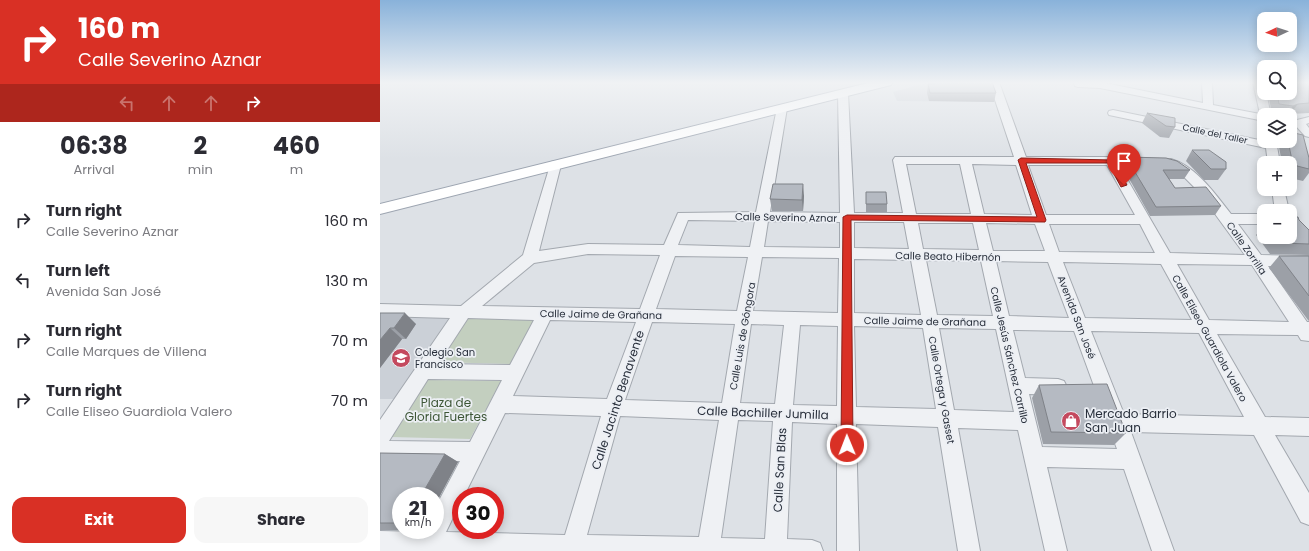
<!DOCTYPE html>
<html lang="en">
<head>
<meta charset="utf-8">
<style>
	:root { --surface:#fff; --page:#f7f7f7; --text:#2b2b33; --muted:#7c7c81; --accent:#d93025 }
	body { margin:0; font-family:Poppins,sans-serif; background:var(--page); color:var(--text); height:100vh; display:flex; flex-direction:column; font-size:15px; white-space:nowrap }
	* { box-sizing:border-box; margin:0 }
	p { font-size:13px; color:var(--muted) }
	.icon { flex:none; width:22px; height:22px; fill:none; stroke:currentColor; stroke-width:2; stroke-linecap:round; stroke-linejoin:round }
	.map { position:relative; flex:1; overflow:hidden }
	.sheet { display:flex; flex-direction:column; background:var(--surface); width:380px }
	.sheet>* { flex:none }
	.banner { background:#d93025; color:#fff; overflow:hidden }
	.needle { width:26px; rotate:266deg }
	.tools { position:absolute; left:877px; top:12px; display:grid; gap:8px }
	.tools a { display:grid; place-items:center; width:40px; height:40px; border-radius:8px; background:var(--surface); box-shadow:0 2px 10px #0003; font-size:20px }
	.speed { position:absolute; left:12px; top:487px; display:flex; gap:8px; font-size:20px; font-weight:700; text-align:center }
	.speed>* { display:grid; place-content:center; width:52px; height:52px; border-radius:50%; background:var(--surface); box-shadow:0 2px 10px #0003; line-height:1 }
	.speed small { font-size:10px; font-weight:400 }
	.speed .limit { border:6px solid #d22; background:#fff; color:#111 }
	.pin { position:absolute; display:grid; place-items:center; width:34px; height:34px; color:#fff; margin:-41px -17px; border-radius:50% 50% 50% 0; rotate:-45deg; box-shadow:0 0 4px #0007 }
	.pin .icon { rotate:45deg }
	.me { position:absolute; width:44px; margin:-22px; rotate:359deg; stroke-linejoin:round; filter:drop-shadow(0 0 3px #0008) }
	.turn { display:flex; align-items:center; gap:14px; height:84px; padding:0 12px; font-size:18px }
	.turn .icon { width:52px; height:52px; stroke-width:2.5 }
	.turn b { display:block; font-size:28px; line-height:34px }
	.lanes { display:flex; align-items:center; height:38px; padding:0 12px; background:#0003; justify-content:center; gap:20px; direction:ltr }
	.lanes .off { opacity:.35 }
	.eta { display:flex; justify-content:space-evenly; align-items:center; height:68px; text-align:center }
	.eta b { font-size:24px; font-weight:700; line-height:28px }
	.cta { display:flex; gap:8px; margin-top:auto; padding:8px 12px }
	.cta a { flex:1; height:46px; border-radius:12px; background:var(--accent); color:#fff; font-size:16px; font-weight:700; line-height:46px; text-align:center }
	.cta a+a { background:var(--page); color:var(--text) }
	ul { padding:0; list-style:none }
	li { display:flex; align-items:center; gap:12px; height:60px; padding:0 12px }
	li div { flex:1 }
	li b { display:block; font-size:15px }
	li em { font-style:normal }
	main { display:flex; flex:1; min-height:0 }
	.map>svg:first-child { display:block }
	.built { fill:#cbd0d7 }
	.green { fill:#c3cfbf }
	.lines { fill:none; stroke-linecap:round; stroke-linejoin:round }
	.minor-casing { stroke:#a3a8af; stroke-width:2 }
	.major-casing { stroke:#9da5b1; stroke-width:2 }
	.minor { fill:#eff1f4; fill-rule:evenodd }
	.major { fill:#fff; fill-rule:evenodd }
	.wall { fill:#9ca0a7 }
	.shaded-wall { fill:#7f8288 }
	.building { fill:#b5bac2; stroke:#7f8288 }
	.route { fill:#d93025; stroke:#8d1f18 }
	.labels { text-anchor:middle; stroke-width:3.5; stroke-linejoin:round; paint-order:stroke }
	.far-street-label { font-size:9px; fill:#282f3b; stroke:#eceff4 }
	.street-label { font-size:10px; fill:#282f3b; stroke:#eceff4 }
	.poi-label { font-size:10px; fill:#282f3b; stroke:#eceff4; text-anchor:start }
	.near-street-label { font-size:12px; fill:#282f3b; stroke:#eceff4 }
	.near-park-label { font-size:12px; fill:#3d5636; stroke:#eceff4 }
	.near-poi-label { font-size:12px; fill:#282f3b; stroke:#eceff4; text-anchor:start }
</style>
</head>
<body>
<main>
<section class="sheet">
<div class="banner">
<div class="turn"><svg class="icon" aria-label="right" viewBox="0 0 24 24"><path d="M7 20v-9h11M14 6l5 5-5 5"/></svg><div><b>160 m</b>Calle Severino Aznar</div></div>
<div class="lanes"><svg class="icon off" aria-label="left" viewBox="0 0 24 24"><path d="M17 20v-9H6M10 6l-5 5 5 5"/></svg><svg class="icon off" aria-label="ahead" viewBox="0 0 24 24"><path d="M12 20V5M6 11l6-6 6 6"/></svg><svg class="icon off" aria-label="ahead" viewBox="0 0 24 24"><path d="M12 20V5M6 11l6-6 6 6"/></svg><svg class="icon" aria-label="right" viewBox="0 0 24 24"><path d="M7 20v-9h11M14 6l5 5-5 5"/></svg></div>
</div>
<div class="eta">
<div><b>06:38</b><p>Arrival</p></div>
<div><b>2</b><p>min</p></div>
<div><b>460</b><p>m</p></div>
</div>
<ul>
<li><svg class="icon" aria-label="right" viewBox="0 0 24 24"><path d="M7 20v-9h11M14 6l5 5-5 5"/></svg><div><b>Turn right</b><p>Calle Severino Aznar</p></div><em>160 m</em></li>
<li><svg class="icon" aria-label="left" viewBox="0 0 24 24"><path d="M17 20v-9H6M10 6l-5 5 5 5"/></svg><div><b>Turn left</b><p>Avenida San José</p></div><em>130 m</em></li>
<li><svg class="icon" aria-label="right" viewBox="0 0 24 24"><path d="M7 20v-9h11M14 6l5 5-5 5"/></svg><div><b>Turn right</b><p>Calle Marques de Villena</p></div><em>70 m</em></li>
<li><svg class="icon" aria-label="right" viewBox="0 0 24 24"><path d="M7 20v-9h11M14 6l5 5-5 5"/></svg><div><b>Turn right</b><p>Calle Eliseo Guardiola Valero</p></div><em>70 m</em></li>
</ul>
<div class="cta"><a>Exit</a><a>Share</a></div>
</section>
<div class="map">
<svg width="929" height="551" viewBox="0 0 929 551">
	<rect width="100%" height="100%" fill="#dde1e6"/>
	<!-- built -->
	<g class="built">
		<path d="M550,82H607L615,102L517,101L513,92Z"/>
		<path d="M0,316L69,318L15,399H0Z"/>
	</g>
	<!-- green -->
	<g class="green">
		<path d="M87,316L156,317L131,364L57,362Z"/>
		<path d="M47,380L121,381L90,439L11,437Z"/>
	</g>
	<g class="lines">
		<defs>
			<g id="minor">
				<path d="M609,82H619L646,157H731L769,159L771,162L769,165H739L790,253L865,255L819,192L801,174L785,163L787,160L791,159C816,166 836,195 851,214H884V224H858L881,255L929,256V266H888L927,322H929V341L921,340L918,335L837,334L885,417L929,418V436L895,435L929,493V525L921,522L874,435L751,432L794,551H772L744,469L667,467L687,551H665L638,430L578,428L600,551H578L558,427L476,424L479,551H457V424L412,422L407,539L432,540L440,543L443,551H0V531L43,532V530H55V508L80,461L0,460V420L70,318L0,316V304L81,306L143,255L171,162L175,161L181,165L159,251L208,244L284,245L298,213L376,212L397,108L402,105L407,108L390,212L460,213L458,93L463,90L468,93L474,213H523L513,160L515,157H634ZM526,164H580L591,214H536ZM592,164L636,165L652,215L604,214ZM648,165H727L755,215H666ZM308,220L375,221L370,247L298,245ZM388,221L460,222V248L384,247ZM474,222H524L529,249L474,248ZM538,223H593L599,250L543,249ZM606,223L655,224L665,251H613ZM669,224H760L775,253L679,252ZM208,254L280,255L260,309L102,306L154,263ZM295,256L368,257L357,311L276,309ZM382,257L459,258L458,313L373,311ZM474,259L531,260L541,315L474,313ZM546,260L601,261L613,316L557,315ZM616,261L668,262L689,318L629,316ZM683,262L781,264L812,320L705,318ZM797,264L872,265L909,322L829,320ZM88,318L154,320L130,365L58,364ZM170,320L256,322L227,399L133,396ZM272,322L355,324L342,403L245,400ZM371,324L404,325L395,404L360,403ZM420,325L458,326L457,406L413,405ZM474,326L543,328L556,409L476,407ZM559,328L616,329L634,412L574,410ZM633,330L694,331L737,449L662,447L649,394L678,395L684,393L687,387L684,381L678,379L645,378ZM711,331L819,333L864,417L744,414ZM48,379L122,380L90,442L9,441ZM125,413L221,416L185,535L66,532L81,501V496H84ZM240,416L339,420L319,537L207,535ZM358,420L393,421L385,539L341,538Z"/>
				<path d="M694,82H720L823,103L822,82H832L833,105L880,114L873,82H883L884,93H886L891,115H884V121L720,88L698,87L695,86Z"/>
				<path d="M733,110L884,141H896L900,163H888L886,148L729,115L728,113L729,111Z"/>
				<path d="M929,117V123L926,124L929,128V137L925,136L915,125L917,120Z"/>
				<path d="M892,189H904L909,211H895Z"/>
			</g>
			<path id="major" d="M492,82H513L511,85L0,214V204Z"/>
		</defs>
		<!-- minor casing -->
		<use href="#minor" class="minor-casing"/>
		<!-- major casing -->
		<use href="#major" class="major-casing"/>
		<!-- minor -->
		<use href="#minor" class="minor"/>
		<!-- major -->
		<use href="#major" class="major"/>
	</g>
	<!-- wall -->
	<g class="wall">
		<path d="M551,82H612L616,93L614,102L549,101L547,93L548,84H552Z"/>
		<path d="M929,82V113L910,114L908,115H898L892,114L888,93H910Z"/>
		<path d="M767,113L795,127L789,138L780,137L762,123Z"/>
		<path d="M899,141H910L929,158V173L923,181L910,178V163H902L898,142Z"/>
		<path d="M812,150L846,169L838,180H824L806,161Z"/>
		<path d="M746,157L810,170L804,179H789L795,188L841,206L835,215L770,216L742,166Z"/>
		<path d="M486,192L507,204V212H486Z"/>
		<path d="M424,196L423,211H392L390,199Z"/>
		<path d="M919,220L929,230V255L890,254L876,235L884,226V237H910Z"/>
		<path d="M899,256H929V321L928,320L889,268Z"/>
		<path d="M0,313L36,324L26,339H22L0,368Z"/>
		<path d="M659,385L746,433L734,445L663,444L652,398Z"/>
		<path d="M0,453L65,454L78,462L55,505V496H21V530H42H0Z"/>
	</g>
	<!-- shaded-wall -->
	<g class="shaded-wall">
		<path d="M918,104L910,114L906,115L913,106Z"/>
		<path d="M423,184L424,196L423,211L422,200Z"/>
		<path d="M25,313L36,324L26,339L14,328Z"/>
		<path d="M10,328L22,339L0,368V340Z"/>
		<path d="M65,454L78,462L55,505V496H41Z"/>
	</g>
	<!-- building -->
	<g class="building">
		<path d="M554,82H612L616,93H550L548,84H555Z"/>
		<path d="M910,82H929V103L918,104L913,106L899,104L897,93H910Z"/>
		<path d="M767,113L795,118V127L786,126Z"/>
		<path d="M910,132L923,135L929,158V169L917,166L915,161L912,160L908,141H910Z"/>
		<path d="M812,150H829L846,162V169H831Z"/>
		<path d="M746,157L786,158L797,161L810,170H783L795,188L826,187L841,206L776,207Z"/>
		<path d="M393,184H423L422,200L390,199Z"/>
		<path d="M486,192H506L507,204H486Z"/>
		<path d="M910,217H918L919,220L929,230V244L900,243L896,237H910Z"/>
		<path d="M899,256H929V296Z"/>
		<path d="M0,313H25L14,328H10L0,340Z"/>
		<path d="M727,384L746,433L671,432L659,385Z"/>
		<path d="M0,453L65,454L41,496H21V523H0Z"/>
	</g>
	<!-- sky -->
	<linearGradient id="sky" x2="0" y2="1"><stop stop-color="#89b2da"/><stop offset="0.52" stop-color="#f0f2f4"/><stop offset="1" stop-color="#f0f2f4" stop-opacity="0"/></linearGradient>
	<rect width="929" height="159" fill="url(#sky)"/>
	<!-- route -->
	<path class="route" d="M641,158L733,160L747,185L741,187L728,163H646L666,220L665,222L471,220L473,445L471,449L467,451L463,449L461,445L463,217L467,215L657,217L638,160Z"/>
	<!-- icons -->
	<defs>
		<symbol id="school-disc" viewBox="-11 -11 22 22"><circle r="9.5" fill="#c4495e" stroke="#eceff4"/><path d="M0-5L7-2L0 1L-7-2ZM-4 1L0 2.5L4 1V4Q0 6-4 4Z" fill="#fff"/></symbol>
		<symbol id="shop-disc" viewBox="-11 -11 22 22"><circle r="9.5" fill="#c4495e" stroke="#eceff4"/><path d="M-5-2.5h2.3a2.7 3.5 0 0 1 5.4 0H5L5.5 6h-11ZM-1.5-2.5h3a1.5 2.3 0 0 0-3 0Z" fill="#fff"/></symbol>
	</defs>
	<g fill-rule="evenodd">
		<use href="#school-disc" x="10" y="347" width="22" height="22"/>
		<use href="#shop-disc" x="680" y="410" width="22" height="22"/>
	</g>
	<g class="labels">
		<!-- far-street labels -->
		<g class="far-street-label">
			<text transform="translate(835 134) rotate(12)" y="3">Calle del Taller</text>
		</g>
		<!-- street labels -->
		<g class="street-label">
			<text transform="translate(406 217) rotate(1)" y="4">Calle Severino Aznar</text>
			<text transform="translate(867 248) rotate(55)" y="4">Calle Zorrilla</text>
			<text transform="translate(568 256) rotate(1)" y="4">Calle Beato Hibernón</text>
			<text transform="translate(221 314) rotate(1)" y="4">Calle Jaime de Grañana</text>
			<text transform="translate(697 317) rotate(69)" y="4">Avenida San José</text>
			<text transform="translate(545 321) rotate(1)" y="4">Calle Jaime de Grañana</text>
			<text transform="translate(362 336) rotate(-80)" y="4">Calle Luis de Góngora</text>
			<text transform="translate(830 338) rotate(61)" y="4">Calle Eliseo Guardiola Valero</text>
			<text transform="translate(630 355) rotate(77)" y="4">Calle Jesús Sánchez Carrillo</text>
			<text transform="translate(562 390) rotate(80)" y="4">Calle Ortega y Gasset</text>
		</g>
		<!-- poi labels -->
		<g class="poi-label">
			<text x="35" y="356">Colegio San<tspan x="35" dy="12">Francisco</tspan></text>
		</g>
		<!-- near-street labels -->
		<g class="near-street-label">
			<text transform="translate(238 400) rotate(-72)" y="4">Calle Jacinto Benavente</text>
			<text transform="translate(383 413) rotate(2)" y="4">Calle Bachiller Jumilla</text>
			<text transform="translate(400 470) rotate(-87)" y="4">Calle San Blas</text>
		</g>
		<!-- near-park labels -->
		<g class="near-park-label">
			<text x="66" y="407">Plaza de<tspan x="66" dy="14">Gloria Fuertes</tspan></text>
		</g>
		<!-- near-poi labels -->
		<g class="near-poi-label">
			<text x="705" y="418">Mercado Barrio<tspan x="705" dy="14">San Juan</tspan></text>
		</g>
	</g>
</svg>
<div class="tools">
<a><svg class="needle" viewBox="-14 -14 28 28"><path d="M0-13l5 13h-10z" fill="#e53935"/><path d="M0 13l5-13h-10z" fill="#7c7c81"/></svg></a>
<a><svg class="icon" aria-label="search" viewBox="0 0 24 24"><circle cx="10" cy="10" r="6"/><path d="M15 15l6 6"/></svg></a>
<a><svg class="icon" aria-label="layers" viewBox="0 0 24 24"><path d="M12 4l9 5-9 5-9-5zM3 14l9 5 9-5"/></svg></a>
<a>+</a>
<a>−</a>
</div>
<div class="speed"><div>21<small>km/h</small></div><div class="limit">30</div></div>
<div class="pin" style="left:744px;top:185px;background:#d93025"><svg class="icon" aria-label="arrive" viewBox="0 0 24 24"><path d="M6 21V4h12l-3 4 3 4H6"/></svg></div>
<svg class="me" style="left:467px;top:445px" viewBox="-20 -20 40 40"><circle r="17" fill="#d93025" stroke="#fff" stroke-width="3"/><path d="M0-11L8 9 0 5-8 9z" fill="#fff"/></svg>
</div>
</main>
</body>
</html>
